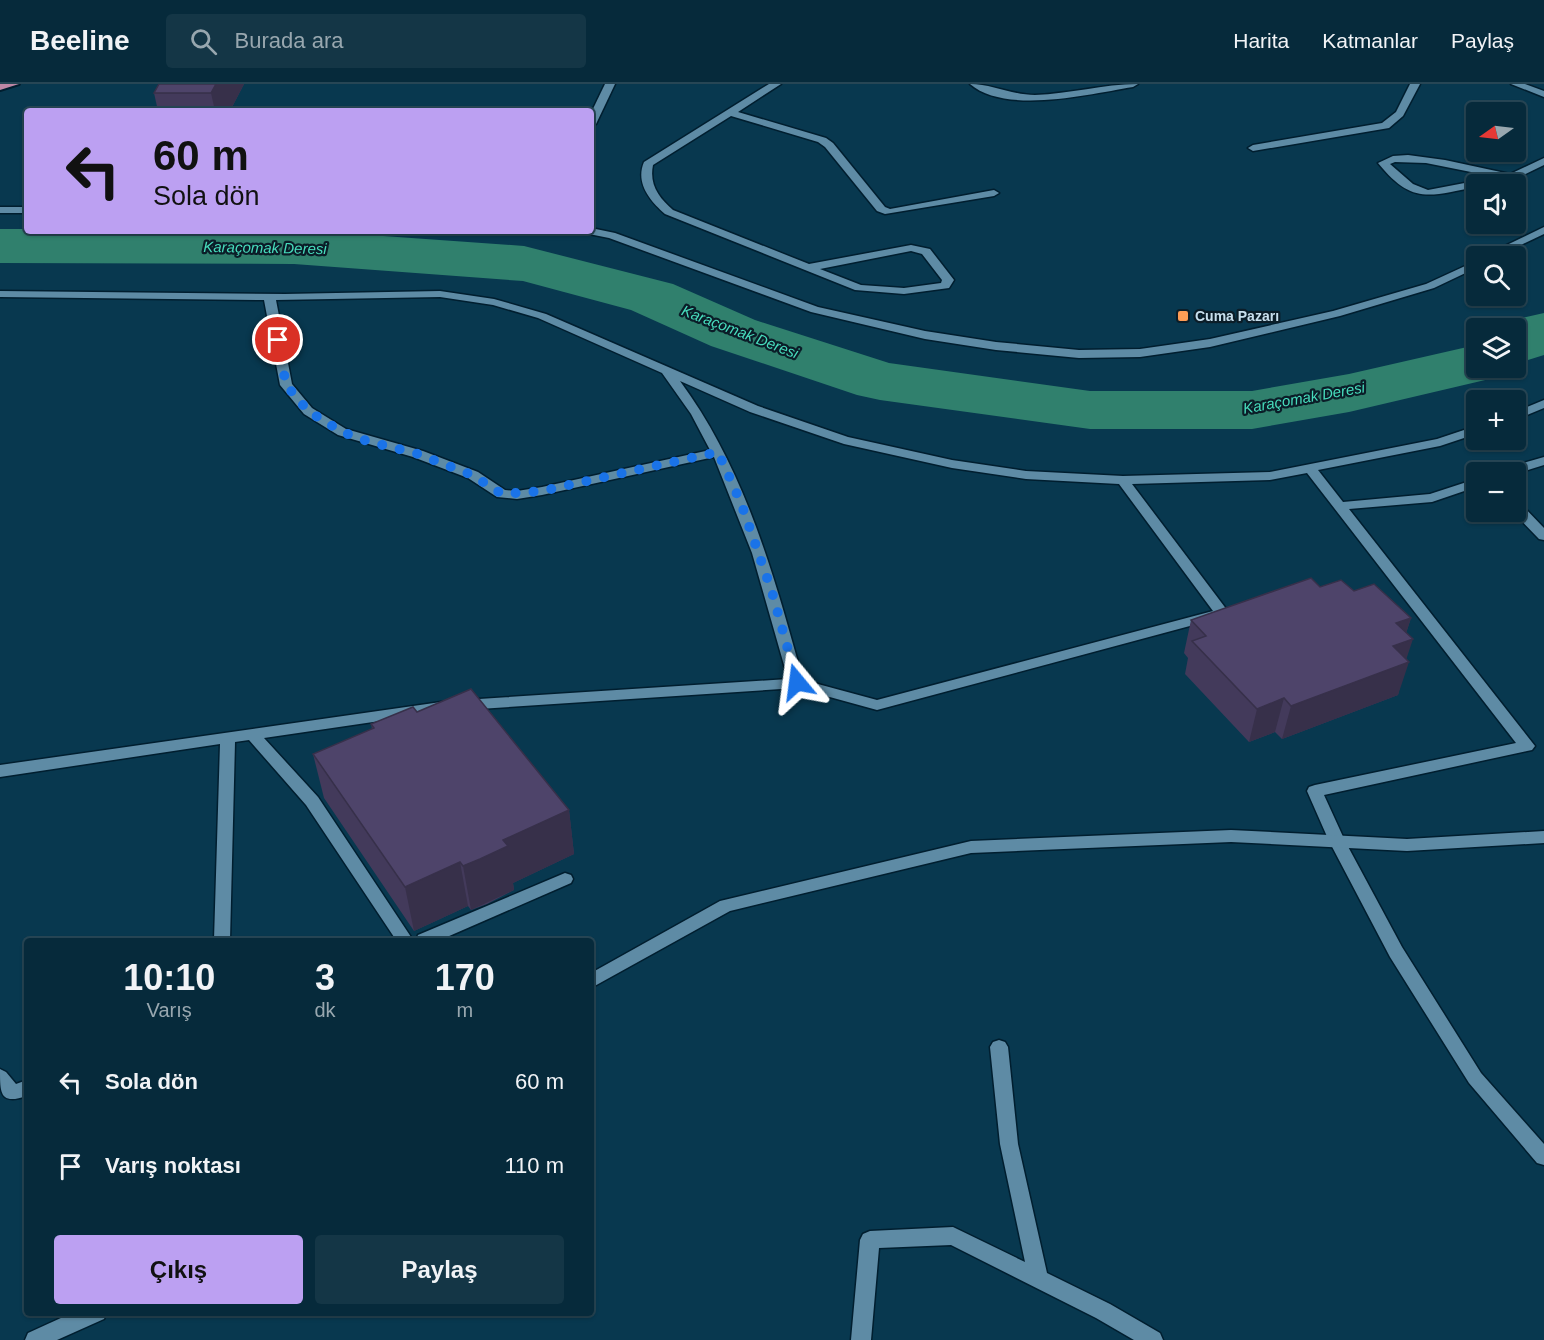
<!DOCTYPE html>
<html lang="tr">
<head>
<meta charset="utf-8">
<style>
	:root { --surface:#062a3b; --page:#143646; --text:#f1f3f6; --muted:#98a7af; --line:#274655; --accent:#bca0f2 }
	body { margin:0; font-family:Arial,sans-serif; background:var(--page); color:var(--text); height:100vh; display:flex; flex-direction:column; font-size:22px; white-space:nowrap }
	* { box-sizing:border-box; margin:0 }
	p { font-size:20px; color:var(--muted) }
	.icon { flex:none; width:33px; height:33px; fill:none; stroke:currentColor; stroke-width:2; stroke-linecap:round; stroke-linejoin:round }
	.map { position:relative; flex:1; overflow:hidden }
	.side { position:absolute; left:24px; top:854px; width:570px; height:378px; display:flex; flex-direction:column; background:var(--surface); border-radius:6px; box-shadow:0 2px 4px #0004,0 0 0 2px var(--line) }
	.side>* { flex:none }
	.banner { position:absolute; left:24px; top:24px; width:570px; height:126px; border-radius:6px; box-shadow:0 2px 4px #0004,0 0 0 2px var(--line); background:#bca0f2; color:#111; overflow:hidden }
	.needle { width:39px; rotate:256deg }
	.buttons { position:absolute; left:1466px; top:18px; display:grid; gap:12px }
	.buttons a { display:grid; place-items:center; width:60px; height:60px; border-radius:6px; background:var(--surface); box-shadow:0 2px 4px #0004,0 0 0 2px var(--line); font-size:30px }
	.pin { position:absolute; display:grid; place-items:center; width:51px; height:51px; color:#fff; margin:-26px; border:3px solid #fff; border-radius:50%; box-shadow:0 2px 6px #0007 }
	.me { position:absolute; width:66px; margin:-33px; rotate:344deg; stroke-linejoin:round; filter:drop-shadow(0 0 4px #0008) }
	.turn { display:flex; align-items:center; gap:21px; height:126px; padding:0 30px; font-size:27px }
	.turn .icon { width:78px; height:78px; stroke-width:2.5 }
	.turn b { display:block; font-size:42px; line-height:51px }
	.eta { display:flex; justify-content:space-evenly; align-items:center; height:102px; text-align:center }
	.eta b { font-size:36px; font-weight:700; line-height:42px }
	.action { display:flex; gap:12px; margin-top:auto; padding:12px 30px }
	.action a { flex:1; height:69px; border-radius:6px; background:var(--accent); color:#111; font-size:24px; font-weight:700; line-height:69px; text-align:center }
	.action a+a { background:var(--page); color:var(--text) }
	ul { padding:0; list-style:none }
	li { display:flex; align-items:center; gap:18px; height:84px; padding:0 30px }
	li div { flex:1 }
	li b { display:block; font-size:22px }
	li em { font-style:normal }
	header { display:flex; align-items:center; gap:36px; box-sizing:border-box; height:84px; padding:0 30px; background:var(--surface); border-bottom:2px solid var(--line) }
	header strong { font-size:28px }
	nav { display:flex; gap:33px; margin-inline-start:auto; font-size:21px }
	.search { width:420px; height:54px; background:var(--page); display:flex; align-items:center; gap:15px; box-sizing:border-box; padding:0 21px; border-radius:6px; color:var(--muted); font-size:22px }
	.map>svg:first-child { display:block }
	.lines { fill:none; stroke-linecap:round; stroke-linejoin:round }
	.river { fill:#30806d; fill-rule:evenodd }
	.service-casing { stroke:#001e2f; stroke-width:3 }
	.minor-casing { stroke:#001e2f; stroke-width:3 }
	.secondary-casing { stroke:#001e2f; stroke-width:3 }
	.trunk-casing { stroke:#001e2f; stroke-width:4 }
	.service { fill:#5e8ba5; fill-rule:evenodd }
	.minor { fill:#5e8ba5; fill-rule:evenodd }
	.secondary { fill:#5e8ba5; fill-rule:evenodd }
	.trunk { fill:#bd87a5; fill-rule:evenodd }
	.wall { fill:#433a5b }
	.shaded-wall { fill:#37304a }
	.building { fill:#4e446a; stroke:#37304a; stroke-width:1.5 }
	.route { stroke:#1a73e8; stroke-width:10; stroke-dasharray:0 18 }
	.poi-dot { fill:#fd9c55; stroke:#0b1d28; stroke-width:2 }
	.labels { text-anchor:middle; stroke-width:4.5; stroke-linejoin:round; paint-order:stroke }
	.far-poi-label { font-size:14px; font-weight:bold; fill:#c8dfed; stroke:#0b1d28; text-anchor:start }
	.far-water-label { font-size:15px; font-style:italic; fill:#47dcbc; stroke:#0b1d28 }
</style>
</head>
<body>
<header>
<strong>Beeline</strong>
<div class="search"><svg class="icon" aria-label="search" viewBox="0 0 24 24"><circle cx="10" cy="10" r="6"/><path d="M15 15l6 6"/></svg>Burada ara</div>
<nav><a>Harita</a><a>Katmanlar</a><a>Paylaş</a></nav>
</header>
<div class="map">
<svg width="1544" height="1256" viewBox="0 0 1544 1256">
	<rect width="100%" height="100%" fill="#08384f"/>
	<g class="lines">
		<!-- river -->
		<g class="river">
			<path d="M0,145H27V147H313L524,162L673,200L755,236L889,279L1090,307H1252L1349,290L1476,261V284H1505L1498,293L1349,328L1252,345H1090L880,316L857,311L711,262L631,226L523,197L294,180L0,179Z"/>
			<path d="M1544,229V271L1515,280V244H1500L1522,234Z"/>
		</g>
		<defs>
			<g id="service">
				<path d="M769,0H781L738,28L826,54L833,59L885,123L890,125L994,106L999,109L994,112L885,130L877,127L825,63L818,58L731,32L653,81C649,101 659,114 673,126L809,180L911,161L930,165L954,196L949,204L904,210L855,206L665,130C650,117 635,99 644,78ZM911,167L922,170L942,196L941,199L904,204L861,201L820,185Z"/>
				<path d="M970,0C992,0 1012,11 1035,11C1070,10 1103,0 1138,0L1133,3C1090,10 1006,31 970,0Z"/>
				<path d="M1410,0H1420L1403,32L1389,44L1253,67L1248,64L1253,61L1382,39L1396,28Z"/>
				<path d="M1511,0H1525L1544,7V13Z"/>
				<path d="M1408,71L1445,76L1510,90L1544,74V81L1515,95L1476,100V103C1429,112 1412,121 1378,79L1393,72ZM1395,78L1426,79L1496,93L1428,106L1413,100L1390,80Z"/>
			</g>
			<g id="minor">
				<path d="M605,0H615L596,40L591,43V29Z"/>
				<rect x="0" y="123" width="27" height="6"/>
				<path d="M1544,143V150L1498,172H1484Z"/>
				<path d="M591,144L615,149L818,223L925,247L996,258L1079,266L1140,265L1210,255L1333,227L1426,200L1476,177V184L1434,204L1340,232L1210,263L1140,273L1079,274L996,266L925,255L811,228L609,154L584,149L583,147H591Z"/>
				<path d="M0,207L285,210L440,207L494,215L546,230L758,322L848,353L952,376L1026,387L1123,392L1270,388L1437,355L1476,342V350L1440,362L1318,386L1343,418L1430,410L1476,395V403L1432,418L1349,425L1535,662L1532,666L1527,667L1324,711L1345,757L1402,863L1481,989L1544,1060V1081L1537,1079L1469,999L1390,873L1329,757L1307,707L1309,703L1315,701L1516,659L1307,389L1270,396L1132,400L1227,526L1229,529L1227,532L877,626L797,604L448,627L264,654L318,713L413,856H396L306,721L249,656L235,658L230,856H214L220,660L0,693V681L448,617L788,595L752,469L714,373L542,411L517,415L497,413L468,394L413,373L338,351L304,330L280,301L264,216L0,213ZM440,213L493,221L538,234L662,289L691,330L710,366L542,403L517,407L505,406L478,388L423,367L346,345L312,324L292,300L276,216ZM680,297L750,328L844,360L952,384L1026,395L1119,400L1213,527L877,616L803,596C774,491 745,385 680,297Z"/>
				<path d="M1544,316V324L1515,336V328Z"/>
				<path d="M1544,373V381L1515,390L1501,388L1503,385Z"/>
				<path d="M1515,418L1520,419L1544,444V456L1539,455L1513,428H1515Z"/>
				<path d="M565,789L571,791L573,795L571,799L440,856H416L418,851Z"/>
				<path d="M999,956L1005,958L1008,963L1018,1060L1047,1189L1110,1220L1160,1249L1163,1256H1134L1096,1234L951,1161L879,1164L871,1256H851L860,1156L863,1150L870,1147L953,1143L1025,1178L1000,1060L990,963L993,958Z"/>
				<path d="M0,985L6,988L16,1000L27,996V1012C0,1021 0,1010 0,985Z"/>
			</g>
			<g id="secondary">
				<path d="M1231,746L1407,755L1544,747V759L1407,767L1231,758L971,769L730,827L591,904V889L720,817L971,757Z"/>
				<path d="M74,1228H107L104,1235L57,1256H25L28,1249Z"/>
			</g>
			<path id="trunk" d="M0,0H19L0,6Z"/>
		</defs>
		<!-- service casing -->
		<use href="#service" class="service-casing"/>
		<!-- minor casing -->
		<use href="#minor" class="minor-casing"/>
		<!-- secondary casing -->
		<use href="#secondary" class="secondary-casing"/>
		<!-- trunk casing -->
		<use href="#trunk" class="trunk-casing"/>
		<!-- service -->
		<use href="#service" class="service"/>
		<!-- minor -->
		<use href="#minor" class="minor"/>
		<!-- secondary -->
		<use href="#secondary" class="secondary"/>
		<!-- trunk -->
		<use href="#trunk" class="trunk"/>
	</g>
	<!-- wall -->
	<g class="wall">
		<path d="M244,0L230,27H158L154,9Z"/>
		<path d="M1320,503L1354,507L1411,534L1406,549V575L1398,611L1282,655L1275,648L1249,658L1185,590L1188,574L1184,569L1191,536Z"/>
		<path d="M417,628L569,726L574,770L513,799L514,806L487,820L471,826L468,822L414,847L324,714L313,670L372,645L371,640Z"/>
	</g>
	<!-- shaded-wall -->
	<g class="shaded-wall">
		<path d="M216,0H244L230,27H215L211,9Z"/>
		<path d="M1411,534L1403,559L1413,555L1405,579L1409,578L1398,611L1282,655L1291,622L1396,539Z"/>
		<path d="M1284,614L1275,648L1249,658L1257,625Z"/>
		<path d="M569,726L574,770L513,799L514,806L471,826L463,782L503,756Z"/>
		<path d="M460,778L468,822L414,847L405,803Z"/>
	</g>
	<!-- building -->
	<g class="building">
		<path d="M159,0H216L211,9H154Z"/>
		<path d="M1311,494L1320,503L1341,496L1354,507L1374,500L1411,534L1396,539L1413,555L1393,562L1409,578L1291,622L1284,614L1257,625L1192,557L1206,552L1191,536Z"/>
		<path d="M471,605L569,726L503,756L508,762L480,775L463,782L460,778L405,803L313,670L374,644L371,640L413,623L417,628Z"/>
	</g>
	<g class="lines">
		<!-- route -->
		<path class="route" d="M278,256L286,301L308,327L342,348L367,357L418,370L472,391L502,410L542,407L718,368L741,419L772,508L797,598"/>
	</g>
	<!-- markers -->
	<rect class="poi-dot" x="1177" y="226" width="12" height="12" rx="3"/>
	<g class="labels">
		<!-- far-poi labels -->
		<g class="far-poi-label">
			<text x="1195" y="237">Cuma Pazarı</text>
		</g>
		<!-- far-water labels -->
		<g class="far-water-label">
			<text transform="translate(265 164) rotate(1)" y="5">Karaçomak Deresi</text>
			<text transform="translate(740 248) rotate(21)" y="5">Karaçomak Deresi</text>
			<text transform="translate(1304 314) rotate(-10)" y="5">Karaçomak Deresi</text>
		</g>
	</g>
</svg>
<div class="buttons">
<a><svg class="needle" viewBox="-14 -14 28 28"><path d="M0-13l5 13h-10z" fill="#e53935"/><path d="M0 13l5-13h-10z" fill="#98a7af"/></svg></a>
<a><svg class="icon" aria-label="sound" viewBox="0 0 24 24"><path d="M4 9h4l5-4v14l-5-4H4zM17 9q2 3 0 6"/></svg></a>
<a><svg class="icon" aria-label="search" viewBox="0 0 24 24"><circle cx="10" cy="10" r="6"/><path d="M15 15l6 6"/></svg></a>
<a><svg class="icon" aria-label="layers" viewBox="0 0 24 24"><path d="M12 4l9 5-9 5-9-5zM3 14l9 5 9-5"/></svg></a>
<a>+</a>
<a>−</a>
</div>
<div class="pin" style="left:278px;top:256px;background:#d93025"><svg class="icon" aria-label="arrive" viewBox="0 0 24 24"><path d="M6 21V4h12l-3 4 3 4H6"/></svg></div>
<svg class="me" style="left:797px;top:598px" viewBox="-20 -20 40 40"><path d="M0-17L14 15 0 8-14 15z" fill="#1a73e8" stroke="#fff" stroke-width="4"/></svg>
<div class="banner">
<div class="turn"><svg class="icon" aria-label="left" viewBox="0 0 24 24"><path d="M17 20v-9H6M10 6l-5 5 5 5"/></svg><div><b>60 m</b>Sola dön</div></div>
</div>
<section class="side">
<div class="eta">
<div><b>10:10</b><p>Varış</p></div>
<div><b>3</b><p>dk</p></div>
<div><b>170</b><p>m</p></div>
</div>
<ul>
<li><svg class="icon" aria-label="left" viewBox="0 0 24 24"><path d="M17 20v-9H6M10 6l-5 5 5 5"/></svg><div><b>Sola dön</b></div><em>60 m</em></li>
<li><svg class="icon" aria-label="arrive" viewBox="0 0 24 24"><path d="M6 21V4h12l-3 4 3 4H6"/></svg><div><b>Varış noktası</b></div><em>110 m</em></li>
</ul>
<div class="action"><a>Çıkış</a><a>Paylaş</a></div>
</section>
</div>
</body>
</html>
